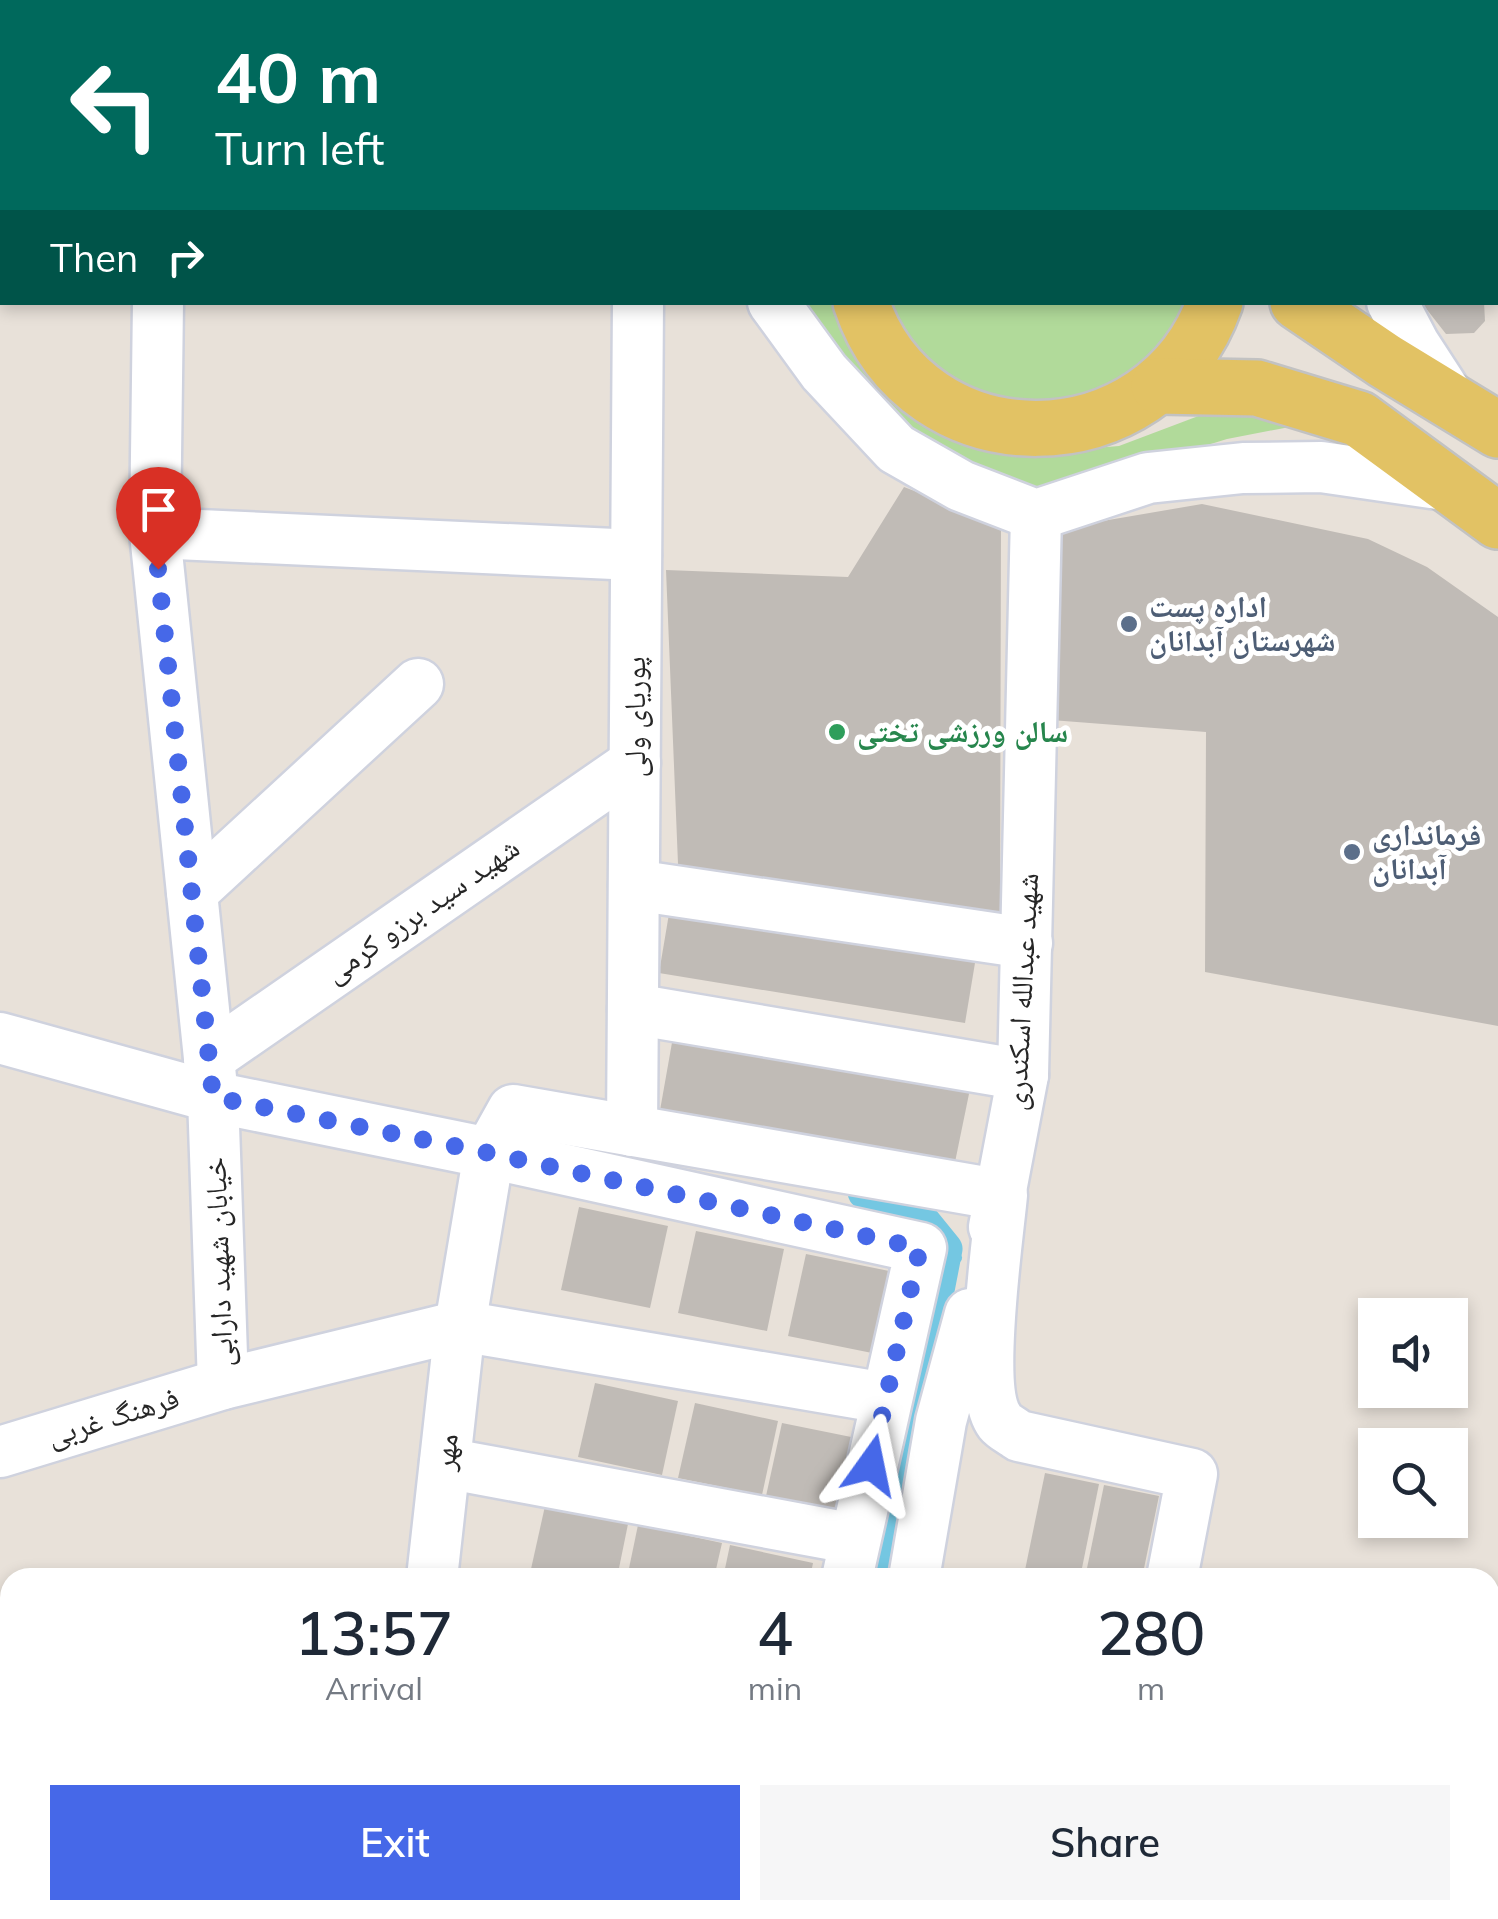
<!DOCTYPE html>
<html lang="en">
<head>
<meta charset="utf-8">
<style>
	:root { --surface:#fff; --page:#f6f6f7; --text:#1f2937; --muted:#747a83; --accent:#4668e8 }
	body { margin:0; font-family:Mulish,"Noto Naskh Arabic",sans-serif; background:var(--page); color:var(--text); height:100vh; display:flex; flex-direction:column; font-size:38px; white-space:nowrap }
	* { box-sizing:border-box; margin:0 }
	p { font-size:32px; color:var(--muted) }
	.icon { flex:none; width:55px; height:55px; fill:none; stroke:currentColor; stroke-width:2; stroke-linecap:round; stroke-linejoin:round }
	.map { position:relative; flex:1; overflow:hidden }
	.drawer { position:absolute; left:0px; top:1568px; width:1500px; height:352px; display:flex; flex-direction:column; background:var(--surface); border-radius:30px 30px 0 0; box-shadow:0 5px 15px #0003 }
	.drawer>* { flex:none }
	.guide { position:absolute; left:0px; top:0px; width:1500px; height:305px; box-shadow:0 5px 15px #0003; background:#00695c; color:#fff; overflow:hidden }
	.fabs { position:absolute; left:1358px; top:1298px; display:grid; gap:20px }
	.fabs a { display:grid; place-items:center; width:110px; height:110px; border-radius:0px; background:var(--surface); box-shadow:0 5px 15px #0003; font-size:50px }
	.pin { position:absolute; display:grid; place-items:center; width:85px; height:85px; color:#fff; margin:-102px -42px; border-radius:50% 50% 50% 0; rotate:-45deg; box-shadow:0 0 10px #0007 }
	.pin .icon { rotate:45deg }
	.me { position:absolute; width:110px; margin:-55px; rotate:12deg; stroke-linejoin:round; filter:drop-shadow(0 0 8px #0008) }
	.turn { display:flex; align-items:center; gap:35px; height:210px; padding:0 50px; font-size:45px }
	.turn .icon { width:130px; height:130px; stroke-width:2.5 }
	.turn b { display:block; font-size:70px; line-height:85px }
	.then { display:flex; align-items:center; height:95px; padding:0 50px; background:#0003; gap:20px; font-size:38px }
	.eta { display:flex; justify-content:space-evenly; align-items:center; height:170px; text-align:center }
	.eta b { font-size:60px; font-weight:600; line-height:70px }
	.action { display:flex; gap:20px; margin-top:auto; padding:20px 50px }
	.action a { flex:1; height:115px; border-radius:0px; background:var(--accent); color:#fff; font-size:40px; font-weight:600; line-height:115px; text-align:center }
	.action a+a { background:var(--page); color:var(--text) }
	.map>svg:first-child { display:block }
	.green { fill:#b1da9a }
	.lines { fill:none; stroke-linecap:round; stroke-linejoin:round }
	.stream { stroke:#74c7e2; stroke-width:10 }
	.canal { stroke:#74c7e2; stroke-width:35 }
	.building { fill:#c0bbb6 }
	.minor-casing { stroke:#cfd2de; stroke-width:55 }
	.major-casing { stroke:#c2c2c2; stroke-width:60 }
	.path { stroke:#c2c2c2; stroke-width:6; stroke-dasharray:8 5; stroke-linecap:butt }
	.minor { stroke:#fff; stroke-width:50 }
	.major { stroke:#e2c264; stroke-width:55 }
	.route { stroke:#4668e8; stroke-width:18; stroke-dasharray:0 32.4 }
	.service-dot { fill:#5c6f8a; stroke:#fff; stroke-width:4 }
	.leisure-dot { fill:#2e9e5b; stroke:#fff; stroke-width:4 }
	.labels { text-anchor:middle; stroke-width:10; stroke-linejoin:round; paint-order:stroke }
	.service-label { font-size:30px; font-weight:bold; fill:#4e5e75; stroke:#fff; text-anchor:start }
	.street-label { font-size:30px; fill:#262626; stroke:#fff }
	.leisure-label { font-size:30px; font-weight:bold; fill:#27864d; stroke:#fff; text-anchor:start }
</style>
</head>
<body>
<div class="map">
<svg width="1498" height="1919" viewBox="0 0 1498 1919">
	<rect width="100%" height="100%" fill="#e8e1d9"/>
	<!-- green -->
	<g class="green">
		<path d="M784,303H846L904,404L939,433L980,446L1022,454L1119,446L1217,409L1267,399L1300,425L1227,439L1104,477L1035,488L901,442Z"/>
		<path d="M887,303H1186C1172,328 1158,352 1135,370C1069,421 971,409 916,349C904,336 896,317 887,303Z"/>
		<path d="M417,1910H614L666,1919H416Z"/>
	</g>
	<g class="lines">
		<!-- stream -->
		<path class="stream" d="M945,1249L957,1258"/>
		<!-- canal -->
		<g class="canal">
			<path d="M865,1192L906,1201L945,1249L881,1578"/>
			<path d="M803,1919L805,1910"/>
		</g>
	</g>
	<!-- building -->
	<g class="building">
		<path d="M1421,302H1484L1485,321L1474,333L1446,334Z"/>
		<path d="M904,487L1001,524L1000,924L679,888L666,570L848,577Z"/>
		<path d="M1202,504L1368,539L1427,567L1498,617V1026L1205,972L1206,732L1051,720L1056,529Z"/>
		<path d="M672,896L978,945L965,1023L659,973Z"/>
		<path d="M673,1037L970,1089L954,1167L659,1116Z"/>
		<path d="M579,1207L668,1226L650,1308L561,1290Z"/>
		<path d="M696,1231L784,1249L767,1331L678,1313Z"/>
		<path d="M806,1254L894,1272L877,1354L788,1336Z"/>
		<path d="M595,1383L678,1401L662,1475L578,1457Z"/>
		<path d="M695,1403L778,1421L762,1495L678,1478Z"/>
		<path d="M782,1423L866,1440L850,1514L766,1496Z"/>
		<path d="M1045,1473L1099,1484L1080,1578L1024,1575Z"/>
		<path d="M1104,1485L1159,1496L1142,1578H1085Z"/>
		<path d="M545,1506L628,1524L617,1578H529Z"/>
		<path d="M638,1525L722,1543L714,1578H627Z"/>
		<path d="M730,1545L813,1563L810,1578H723Z"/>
		<path d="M962,1569L996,1576L995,1578H961Z"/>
		<path d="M891,1910H948L946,1919H899L890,1917Z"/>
		<path d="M954,1910H1011L1009,1919H952Z"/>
		<path d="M1016,1910H1073L1071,1919H1014Z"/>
	</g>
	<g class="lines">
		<defs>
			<g id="minor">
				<path d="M1154,0L1158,2"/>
				<path d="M491,2V0"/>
				<path d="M957,2L963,0"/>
				<path d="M158,302L155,533L213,1097L223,1384"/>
				<path d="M773,302L824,372L896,449L961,486L1036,515L1148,478L1243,468L1321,467L1445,485"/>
				<path d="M1392,302L1414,344L1451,401"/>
				<path d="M155,533L636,555"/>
				<path d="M634,885L1027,943"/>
				<path d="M192,892L418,684"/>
				<path d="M633,1009L1023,1075"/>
				<path d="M0,1038L213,1097L489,1153L921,1248L847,1578"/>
				<path d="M209,1058L635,763"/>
				<path d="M632,1131L638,302"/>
				<path d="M994,1227L1023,1075L1036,515"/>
				<path d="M0,1452L223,1384L460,1326L885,1398"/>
				<path d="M445,1463L855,1539"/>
				<path d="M432,1578L460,1326L489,1153L513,1110L1002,1195C998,1239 975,1390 1000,1422C1004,1427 1014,1432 1019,1436L1192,1474L1172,1578"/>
				<path d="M914,1578L941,1421L970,1314"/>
				<path d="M1490,1813L1498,1804"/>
				<path d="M0,1860L10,1859"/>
				<path d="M752,1910L777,1914"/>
				<path d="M390,1919V1910"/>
				<path d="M851,1919L853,1910"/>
				<path d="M1105,1919L1107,1910"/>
				<path d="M1393,1919L1401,1910"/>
			</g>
			<g id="major">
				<path d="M0,142H2"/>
				<path d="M861,302C917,472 1156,469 1215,302"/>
				<path d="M1298,302L1385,361L1498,430"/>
				<path d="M1159,386L1257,388L1359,419L1498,521"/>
			</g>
		</defs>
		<!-- minor casing -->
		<use href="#minor" class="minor-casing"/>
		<!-- major casing -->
		<use href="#major" class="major-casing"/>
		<!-- path -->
		<path class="path" d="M572,1919L573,1910"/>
		<!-- minor -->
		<use href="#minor" class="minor"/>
		<!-- major -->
		<use href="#major" class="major"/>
	</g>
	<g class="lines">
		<!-- route -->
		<path class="route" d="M158,569L213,1097L489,1153L920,1248L871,1465"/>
	</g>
	<!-- markers -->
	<g class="service-dot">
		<circle cx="1129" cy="624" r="10"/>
		<circle cx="1352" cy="852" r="10"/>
	</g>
	<circle class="leisure-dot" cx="837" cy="732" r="10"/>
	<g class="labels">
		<!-- service labels -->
		<g class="service-label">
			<text x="1149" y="617">اداره پست<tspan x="1149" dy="34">شهرستان آبدانان</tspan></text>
			<text x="1372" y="845">فرمانداری<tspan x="1372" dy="34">آبدانان</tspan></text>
		</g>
		<!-- street labels -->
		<g class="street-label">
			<text transform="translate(635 717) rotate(-90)" y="10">پوریای ولی</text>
			<text transform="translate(422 910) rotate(-35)" y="10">شهید سید برزو کرمی</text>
			<text transform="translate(1022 992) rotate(-87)" y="10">شهید عبدالله اسکندری</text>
			<text transform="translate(219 1262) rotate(-92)" y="10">خیابان شهید دارابی</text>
			<text transform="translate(113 1417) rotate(-17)" y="10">فرهنگ غربی</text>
			<text transform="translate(446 1452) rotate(-84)" y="10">مهر</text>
		</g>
		<!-- leisure labels -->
		<g class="leisure-label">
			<text x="857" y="742">سالن ورزشی تختی</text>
		</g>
	</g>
</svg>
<div class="fabs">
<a><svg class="icon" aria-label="sound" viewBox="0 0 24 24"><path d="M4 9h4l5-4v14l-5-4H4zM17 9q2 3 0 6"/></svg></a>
<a><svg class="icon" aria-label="search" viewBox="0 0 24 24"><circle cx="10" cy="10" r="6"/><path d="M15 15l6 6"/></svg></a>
</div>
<div class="pin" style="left:158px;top:569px;background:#d93025"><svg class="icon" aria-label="arrive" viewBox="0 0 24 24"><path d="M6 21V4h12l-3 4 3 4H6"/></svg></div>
<svg class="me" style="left:871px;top:1465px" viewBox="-20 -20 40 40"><path d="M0-17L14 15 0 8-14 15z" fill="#4668e8" stroke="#fff" stroke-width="4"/></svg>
<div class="guide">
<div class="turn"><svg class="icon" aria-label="left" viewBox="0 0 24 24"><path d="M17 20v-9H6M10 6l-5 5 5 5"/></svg><div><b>40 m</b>Turn left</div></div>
<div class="then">Then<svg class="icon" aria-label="right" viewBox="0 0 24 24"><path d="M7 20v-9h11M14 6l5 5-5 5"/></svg></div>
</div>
<section class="drawer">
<div class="eta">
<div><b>13:57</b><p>Arrival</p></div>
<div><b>4</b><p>min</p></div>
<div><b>280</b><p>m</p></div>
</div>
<div class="action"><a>Exit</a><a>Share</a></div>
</section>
</div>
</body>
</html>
